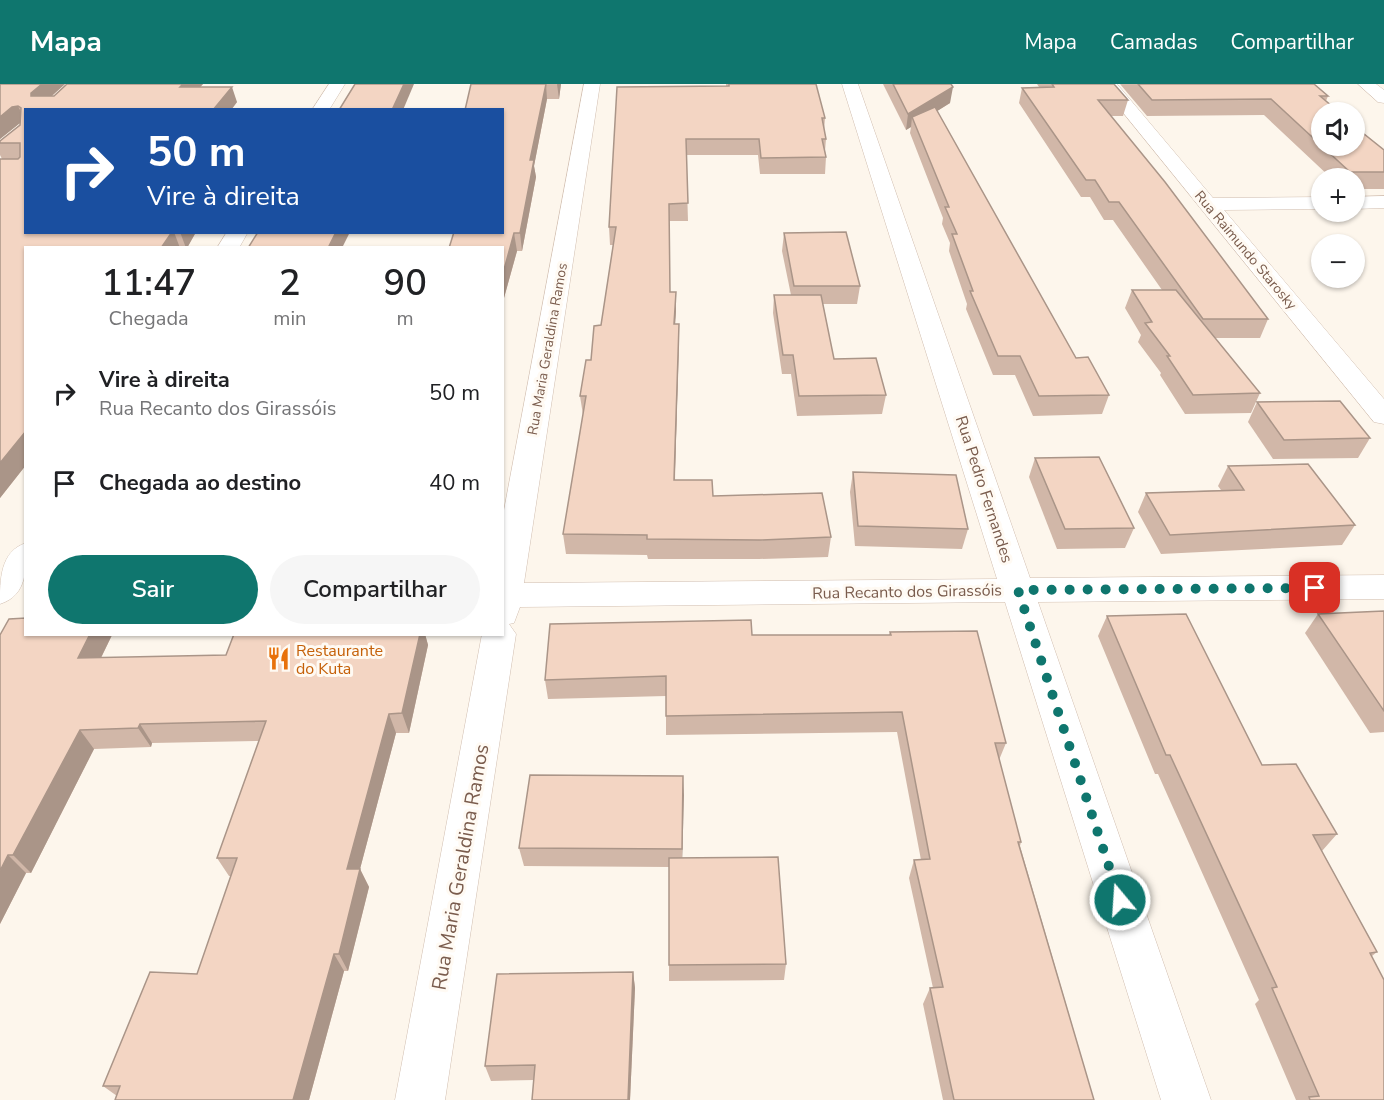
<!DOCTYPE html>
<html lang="pt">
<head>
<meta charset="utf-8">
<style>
	:root { --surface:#fff; --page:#f6f6f6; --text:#202124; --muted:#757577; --accent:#0f766e }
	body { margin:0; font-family:"Nunito Sans",sans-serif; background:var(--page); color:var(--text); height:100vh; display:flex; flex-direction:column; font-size:22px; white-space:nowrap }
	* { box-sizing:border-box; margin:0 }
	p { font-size:20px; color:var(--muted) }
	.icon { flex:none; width:33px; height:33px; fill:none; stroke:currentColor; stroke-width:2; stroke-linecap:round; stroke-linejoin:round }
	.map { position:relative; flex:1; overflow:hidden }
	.panel { position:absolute; left:24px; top:162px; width:480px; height:390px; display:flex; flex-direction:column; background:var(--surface); border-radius:0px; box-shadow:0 2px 4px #0004 }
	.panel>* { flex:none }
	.top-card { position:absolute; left:24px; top:24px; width:480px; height:126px; border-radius:0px; box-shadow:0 2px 4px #0004; background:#1a4fa0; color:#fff; overflow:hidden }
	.fabs { position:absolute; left:1311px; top:18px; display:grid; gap:12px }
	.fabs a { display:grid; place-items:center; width:54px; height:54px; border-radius:50%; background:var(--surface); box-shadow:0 2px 4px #0004; font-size:30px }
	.pin { position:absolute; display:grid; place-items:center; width:51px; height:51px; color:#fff; margin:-26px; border-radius:12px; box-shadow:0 3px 9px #0006 }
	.me { position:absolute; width:66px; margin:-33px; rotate:342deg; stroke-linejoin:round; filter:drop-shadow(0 0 4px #0008) }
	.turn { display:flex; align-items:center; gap:21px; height:126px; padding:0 24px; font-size:27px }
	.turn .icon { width:78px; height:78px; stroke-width:2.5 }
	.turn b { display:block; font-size:42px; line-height:51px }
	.eta { display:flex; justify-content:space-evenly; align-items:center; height:102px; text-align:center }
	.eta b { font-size:36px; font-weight:600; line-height:42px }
	.action { display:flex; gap:12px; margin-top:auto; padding:12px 24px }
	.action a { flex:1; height:69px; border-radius:36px; background:var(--accent); color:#fff; font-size:24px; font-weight:600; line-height:69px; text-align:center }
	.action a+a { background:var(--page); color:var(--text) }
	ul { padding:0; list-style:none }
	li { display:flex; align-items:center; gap:18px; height:90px; padding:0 24px }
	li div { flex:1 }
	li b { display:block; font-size:22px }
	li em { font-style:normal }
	header { display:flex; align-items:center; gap:36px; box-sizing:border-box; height:84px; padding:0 30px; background:var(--accent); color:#fff }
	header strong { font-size:28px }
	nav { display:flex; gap:33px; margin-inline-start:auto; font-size:21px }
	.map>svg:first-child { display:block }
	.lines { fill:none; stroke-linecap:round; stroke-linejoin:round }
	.minor-casing { stroke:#d1beb0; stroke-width:1 }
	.minor { fill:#fff; fill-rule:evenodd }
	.wall { fill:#d1b7a8 }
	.shaded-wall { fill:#aa9588 }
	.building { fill:#f3d5c3; stroke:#aa9588; stroke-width:1.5 }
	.route { stroke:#0f766e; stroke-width:10; stroke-dasharray:0 18 }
	.labels { text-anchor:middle; stroke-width:6; stroke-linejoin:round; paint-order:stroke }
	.far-street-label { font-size:14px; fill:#7a5c4d; stroke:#fffaf3 }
	.street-label { font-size:16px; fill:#7a5c4d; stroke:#fffaf3 }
	.food-label { font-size:16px; fill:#c56008; stroke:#fffaf3; text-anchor:start }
	.near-street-label { font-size:20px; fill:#7a5c4d; stroke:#fffaf3 }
</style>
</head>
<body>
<header>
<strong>Mapa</strong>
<nav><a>Mapa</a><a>Camadas</a><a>Compartilhar</a></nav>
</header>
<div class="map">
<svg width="1384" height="1016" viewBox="0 0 1384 1016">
	<rect width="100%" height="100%" fill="#fdf6ec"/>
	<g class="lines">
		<defs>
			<g id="minor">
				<path d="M329,0H345L329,26H312Z"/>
				<path d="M584,0H600L524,499L997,495L842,0H858L1030,494L1384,491V515L1038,518L1211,1016H1161L1005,518L520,523L514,539L509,540L516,550L445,1016H395L482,550H502V437Z"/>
				<path d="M1100,0H1117L1213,114L1322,113V125L1224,126L1384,315V340L1374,338Z"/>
				<path d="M1358,0H1376L1384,6V19L1378,18Z"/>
				<path d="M1384,112V124L1354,125V113Z"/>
				<path d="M227,148H248L239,164H217Z"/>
				<path d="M26,459C26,484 28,511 0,520C0,496 0,467 26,459Z"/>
			</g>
		</defs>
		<!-- minor casing -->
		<use href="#minor" class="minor-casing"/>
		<!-- minor -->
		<use href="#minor" class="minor"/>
	</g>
	<!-- wall -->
	<g class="wall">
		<path d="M0,0H65L52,12H54L67,0H203L200,3L237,18L231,26H26V148H196L187,164H26V381L0,414L2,75L0,71V57L20,41V39L0,55Z"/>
		<path d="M471,0H561L559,15H547L534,82L536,93L522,167H517L502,221V148Z"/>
		<path d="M726,0H816L825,34L824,47L826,55L825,67L826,73L825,90H760L758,71H686L688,137H669L670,208L676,226L675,240H679L675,396L713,412L831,453L828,473L759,475H648L647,471L566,470L563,450L583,331L580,312L601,241L613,161H610L609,143L726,2Z"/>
		<path d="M883,0H951L950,19L937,27L1076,274L1109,311L1102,330L1033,332L1015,291H993L966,225L967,220L949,167L950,159L942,140L943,134L910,49L911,43L906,46Z"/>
		<path d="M1037,0H1114L1128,16L1123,32H1110L1268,235L1260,254H1215L1260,309L1251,329L1185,330L1160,291L1161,289L1138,258L1141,251L1125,224L1132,206H1162L1113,136H1104L1090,113H1081L1019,19L1022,4L1039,3Z"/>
		<path d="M1120,0H1314L1328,12L1326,17L1384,66V105H1354V94H1331L1264,31L1147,32Z"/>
		<path d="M784,149L860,202L857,220H823L834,275L886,311L882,330L797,332L791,290H782L773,229L774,211H791L782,167Z"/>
		<path d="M1257,318L1370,354L1358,374L1273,375L1248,338Z"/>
		<path d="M1035,374L1134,444L1125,464L1057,465L1029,393Z"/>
		<path d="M1228,382L1355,441L1342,461L1161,470L1138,428L1146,409L1221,406L1218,402Z"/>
		<path d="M853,388L968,445L962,465L855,462L850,408Z"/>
		<path d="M1384,527V648L1370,649L1305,549L1318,530Z"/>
		<path d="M1107,532L1262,681L1337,750L1322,767L1377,868L1372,872L1384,1016H1296L1255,920L1259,916L1158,690H1155L1098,552Z"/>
		<path d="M890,548L1006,659L999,676L1021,758L1020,762L1094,1016H943L923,920L930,904H933L909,794L914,776H921L897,648L666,651V612L548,615L545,596L752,551H889Z"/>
		<path d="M26,550H111L112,551L101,574L226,571L234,550H425L428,561L409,649H396L360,785L369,803L348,887H344L309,1016H115L117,1012L103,1002L197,890L231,792H229L217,774L259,657L152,659L151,663L94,665L31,789H26L0,840Z"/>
		<path d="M683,692L682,774L786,880L784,896L669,897V783L524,782L519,764Z"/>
		<path d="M633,888L635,904L630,1016H532L534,996L491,997L485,982Z"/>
	</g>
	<!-- shaded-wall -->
	<g class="shaded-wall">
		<path d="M42,0H65L38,24L31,12V9Z"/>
		<path d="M183,0H203L185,19L180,3Z"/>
		<path d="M404,0H414L403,26H392Z"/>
		<path d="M546,0L547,15L534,82L536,93L522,167L520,149L530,76Z"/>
		<path d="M557,0H561L559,15Z"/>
		<path d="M232,3L237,18L231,26H213Z"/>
		<path d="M953,3L950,19L915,41L912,33L911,43L906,46L908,30Z"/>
		<path d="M18,22L26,38L20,39L0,55V33L12,23Z"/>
		<path d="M172,148H174L180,164H161Z"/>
		<path d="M180,148H196L187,164H186Z"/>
		<path d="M336,148H350L342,164H328Z"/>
		<path d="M514,149L517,167L502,221V193Z"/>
		<path d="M676,208V226L674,259V240Z"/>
		<path d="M679,240V259L674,416V396Z"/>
		<path d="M26,347V381L0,414V379Z"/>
		<path d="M90,550H111L112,551L91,594L78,574Z"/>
		<path d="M420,550H425L428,561L409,649L402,629Z"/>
		<path d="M389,630L396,649L360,785L369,803L348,887L339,870L347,785Z"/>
		<path d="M140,640L152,659L151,663L138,644Z"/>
		<path d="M80,646L94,665L31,789L13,771Z"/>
		<path d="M683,692L684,711L682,783V765Z"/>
		<path d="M8,771L26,789L0,840V787Z"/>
		<path d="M334,870L344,887L309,1016H293Z"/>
		<path d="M633,888L635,904L630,1016H628Z"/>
	</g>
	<!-- building -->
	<g class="building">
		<path d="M0,0H42L31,9V12H54L67,0H183L180,3H232L213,26H26V148H172L161,164H26V347L0,379V75H18L20,73V59H0V57L20,41L21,24L18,22L12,23L0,33Z"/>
		<path d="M355,0H404L392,26H339Z"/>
		<path d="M471,0H546L530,76H534L520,149H514L502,193V164H449L454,148H502V26H465Z"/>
		<path d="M729,0H816L825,34H822L826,55H822L826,73L761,74L759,55H686L688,119L669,120L670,208H676L674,240H679L674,396H712L713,412L822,409L831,453L760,456L647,455V451L563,450L586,312H580L586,276H591L594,242L601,241L616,143H609L617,3L729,2Z"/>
		<path d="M893,0H951L953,3L908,30Z"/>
		<path d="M1052,0H1114L1128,16H1098L1165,98L1268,235H1203L1119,118H1109L1095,96H1086L1022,4L1054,3Z"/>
		<path d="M1138,0H1314L1328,12H1320L1339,28H1322V62H1354V42L1384,66V88H1350L1271,15L1152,16Z"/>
		<path d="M935,23L1076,274L1088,273L1109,311L1039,312L1020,272H998L970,207H973L952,150H957L945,123H949L912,33Z"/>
		<path d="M258,148H336L328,164H248Z"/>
		<path d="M846,148L860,202H794L784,149Z"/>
		<path d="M1132,206H1176L1260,309L1193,311L1167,272H1170L1145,239L1152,238Z"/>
		<path d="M774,211H821L834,275L876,274L886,311L799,312L793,271H783Z"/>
		<path d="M1340,317L1370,354L1284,356L1257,318Z"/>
		<path d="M1099,373L1134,444L1065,445L1035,374Z"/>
		<path d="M1308,380L1355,441L1170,451L1146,409L1244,406L1228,382Z"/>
		<path d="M853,388L956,391L968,445L858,442Z"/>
		<path d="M1384,527V627L1318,530Z"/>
		<path d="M1186,530L1262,681L1296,680L1337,750L1313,751L1377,868L1370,869L1384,896V1016H1310L1309,1013L1319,1012L1272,904L1277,903L1170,671H1166L1107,532Z"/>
		<path d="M26,534V550H90L78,574L226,571L234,550H420L402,629L389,630L347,785H360L339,870H334L293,1016H115L120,1002H103L150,888L197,890L237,774H217L266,637L140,640L138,644L80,646L13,771H8L0,787V551L9,535Z"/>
		<path d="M751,536L752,551H891L890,548L977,547L1006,659H995L1021,758H1018L1094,1016H954L930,904L943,903L914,776L930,775L902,628L666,632V592L545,596L550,540Z"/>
		<path d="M530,691L683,692L682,765L519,764Z"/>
		<path d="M778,773L786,880L669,881V774Z"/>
		<path d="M633,888L628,1016H532L535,981L485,982L497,890Z"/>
	</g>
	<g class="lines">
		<!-- route -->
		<path class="route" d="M1120,816L1018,506L1315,504"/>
	</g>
	<!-- icons -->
	<defs>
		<symbol id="restaurant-bare" viewBox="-9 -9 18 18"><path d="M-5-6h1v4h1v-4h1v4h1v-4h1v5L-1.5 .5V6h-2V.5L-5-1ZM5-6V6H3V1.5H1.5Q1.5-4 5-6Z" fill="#e8710a" stroke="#fffaf3" stroke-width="2.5" paint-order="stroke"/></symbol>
	</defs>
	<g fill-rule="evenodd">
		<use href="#restaurant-bare" x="262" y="558" width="33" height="33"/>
	</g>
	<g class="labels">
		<!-- far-street labels -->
		<g class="far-street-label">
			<text transform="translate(1246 166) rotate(50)" y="5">Rua Raimundo Starosky</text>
			<text transform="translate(547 265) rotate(-80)" y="5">Rua Maria Geraldina Ramos</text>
		</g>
		<!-- street labels -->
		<g class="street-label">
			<text transform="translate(985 405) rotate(72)" y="6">Rua Pedro Fernandes</text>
			<text transform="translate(907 507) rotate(-1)" y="6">Rua Recanto dos Girassóis</text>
		</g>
		<!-- food labels -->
		<g class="food-label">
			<text x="296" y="572">Restaurante<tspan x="296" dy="18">do Kuta</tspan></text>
		</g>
		<!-- near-street labels -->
		<g class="near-street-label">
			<text transform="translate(460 783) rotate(-80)" y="7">Rua Maria Geraldina Ramos</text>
		</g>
	</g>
</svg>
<div class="fabs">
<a><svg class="icon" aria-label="sound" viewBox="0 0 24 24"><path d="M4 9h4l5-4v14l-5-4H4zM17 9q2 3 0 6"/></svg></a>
<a>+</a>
<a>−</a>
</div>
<div class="pin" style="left:1315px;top:504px;background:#d93025"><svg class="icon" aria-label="arrive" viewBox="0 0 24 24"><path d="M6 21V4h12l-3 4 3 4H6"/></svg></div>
<svg class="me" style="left:1120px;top:816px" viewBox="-20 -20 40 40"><circle r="17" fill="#0f766e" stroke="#fff" stroke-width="3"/><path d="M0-11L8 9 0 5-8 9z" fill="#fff"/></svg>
<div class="top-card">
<div class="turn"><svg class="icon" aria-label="right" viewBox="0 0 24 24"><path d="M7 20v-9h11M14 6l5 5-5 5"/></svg><div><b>50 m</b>Vire à direita</div></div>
</div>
<section class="panel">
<div class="eta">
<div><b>11:47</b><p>Chegada</p></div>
<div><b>2</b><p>min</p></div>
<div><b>90</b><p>m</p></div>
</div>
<ul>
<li><svg class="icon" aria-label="right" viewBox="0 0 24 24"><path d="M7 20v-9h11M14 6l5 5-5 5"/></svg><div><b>Vire à direita</b><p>Rua Recanto dos Girassóis</p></div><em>50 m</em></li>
<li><svg class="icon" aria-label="arrive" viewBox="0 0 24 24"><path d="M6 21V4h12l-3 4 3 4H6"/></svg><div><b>Chegada ao destino</b></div><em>40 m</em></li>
</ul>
<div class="action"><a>Sair</a><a>Compartilhar</a></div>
</section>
</div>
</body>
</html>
